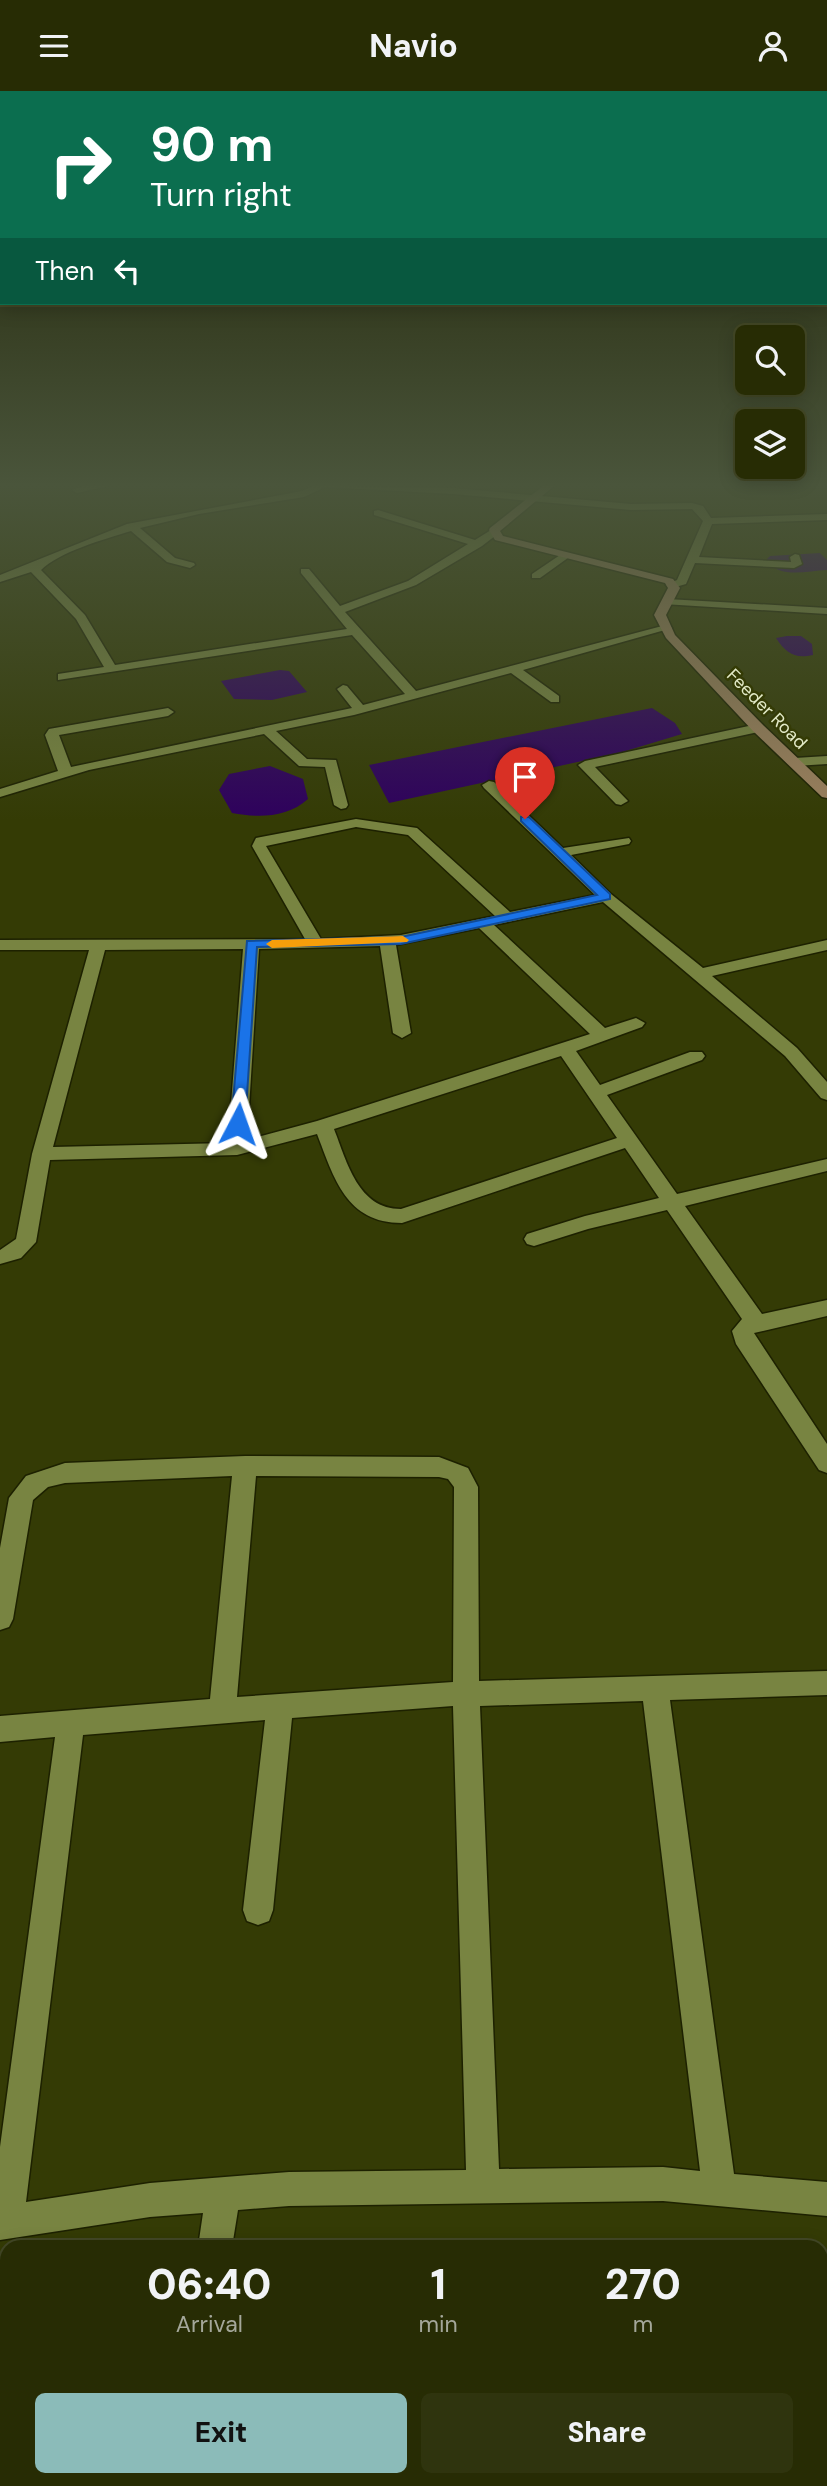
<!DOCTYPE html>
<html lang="en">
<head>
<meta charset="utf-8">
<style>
	:root { --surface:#272c04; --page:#2f340e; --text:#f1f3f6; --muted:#a4a79a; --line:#434826; --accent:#8bbbb9 }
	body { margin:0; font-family:"DM Sans",sans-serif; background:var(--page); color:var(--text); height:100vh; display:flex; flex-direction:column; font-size:26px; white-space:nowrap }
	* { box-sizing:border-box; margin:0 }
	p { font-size:23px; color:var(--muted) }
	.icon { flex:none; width:38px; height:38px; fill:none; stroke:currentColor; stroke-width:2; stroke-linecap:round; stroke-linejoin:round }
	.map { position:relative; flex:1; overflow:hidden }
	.panel { position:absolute; left:0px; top:2149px; width:828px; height:247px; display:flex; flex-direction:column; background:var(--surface); border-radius:21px 21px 0 0; box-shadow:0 4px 18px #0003,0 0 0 2px var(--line) }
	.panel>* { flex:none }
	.hud { position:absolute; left:0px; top:0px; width:828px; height:214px; box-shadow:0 4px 18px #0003,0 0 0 2px var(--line); background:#0b6e4f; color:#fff; overflow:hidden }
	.fabs { position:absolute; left:735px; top:234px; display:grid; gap:14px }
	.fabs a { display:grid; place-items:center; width:70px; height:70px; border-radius:10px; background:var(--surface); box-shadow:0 4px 18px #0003,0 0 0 2px var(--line); font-size:35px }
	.pin { position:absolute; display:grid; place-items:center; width:60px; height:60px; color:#fff; margin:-72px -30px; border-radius:50% 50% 50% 0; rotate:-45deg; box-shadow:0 0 7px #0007 }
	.pin .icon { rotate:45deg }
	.me { position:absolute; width:77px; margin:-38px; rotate:4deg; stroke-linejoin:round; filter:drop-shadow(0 0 5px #0008) }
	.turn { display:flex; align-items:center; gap:24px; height:147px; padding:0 35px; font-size:32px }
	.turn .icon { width:91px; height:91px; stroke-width:2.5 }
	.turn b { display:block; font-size:49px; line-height:60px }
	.then { display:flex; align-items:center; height:66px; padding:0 35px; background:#0003; gap:14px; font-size:26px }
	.eta { display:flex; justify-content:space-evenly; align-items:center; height:119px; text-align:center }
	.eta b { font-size:42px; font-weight:800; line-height:49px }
	.cta { display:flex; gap:14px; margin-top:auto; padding:14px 35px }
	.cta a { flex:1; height:80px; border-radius:10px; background:var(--accent); color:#111; font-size:28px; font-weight:800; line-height:80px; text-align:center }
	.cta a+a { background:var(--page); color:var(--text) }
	header { display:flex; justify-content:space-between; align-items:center; height:91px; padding:0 35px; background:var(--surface); font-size:32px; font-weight:800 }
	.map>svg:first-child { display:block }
	.water { fill:#2e005d }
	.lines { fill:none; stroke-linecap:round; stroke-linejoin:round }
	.street-casing { stroke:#1d2100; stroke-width:3 }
	.secondary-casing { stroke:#1d2100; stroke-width:3 }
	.street { fill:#788441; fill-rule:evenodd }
	.secondary { fill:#9b805e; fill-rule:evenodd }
	.route { fill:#1a73e8; stroke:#114b97; stroke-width:2 }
	.slow { fill:#f59e0b }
	.labels { text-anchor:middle; stroke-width:5; stroke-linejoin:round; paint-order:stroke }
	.far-street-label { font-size:18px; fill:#e3eac8; stroke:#343b05 }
</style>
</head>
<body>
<header><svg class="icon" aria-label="menu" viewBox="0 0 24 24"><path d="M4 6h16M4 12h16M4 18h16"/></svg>Navio<svg class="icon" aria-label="person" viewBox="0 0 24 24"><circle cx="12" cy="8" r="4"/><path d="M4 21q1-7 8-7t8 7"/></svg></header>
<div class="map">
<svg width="827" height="2395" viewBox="0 0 827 2395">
	<rect width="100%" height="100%" fill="#343b05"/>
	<!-- water -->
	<g class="water">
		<path d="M820,462L827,469V479C806,480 779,488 766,469L770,465Z"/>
		<path d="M787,545H801L812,553L813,564C794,568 786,562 776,547Z"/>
		<path d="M280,579L289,580L307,601L272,609L234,608L221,590Z"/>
		<path d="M652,617L675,632L682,643L619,662L389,712L369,674Z"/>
		<path d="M270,675L303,688L308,708C287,727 258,727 232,722L219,699L229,683Z"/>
	</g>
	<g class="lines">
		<defs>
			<g id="street">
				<path d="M83,395H107L77,402L72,399Z"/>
				<path d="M313,395L453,397L631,413L692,412L703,415L711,427L827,423V429L712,433L699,466L791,471L790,466L795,463L799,464L802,473L794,477L695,472L686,493L672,497L666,494L677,489L703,430L692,418L631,419L453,403L325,396L304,406L199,423L140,437L175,467L194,472L195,474L190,477L167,471L131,440C105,448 59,461 41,479L85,524L115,574L347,538L301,482V478H309L340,515L408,490L468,453L374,424V420L378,419L475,449L491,439L500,441L482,455L416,494L345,521L416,600L666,534L672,537L523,579L559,605V611H551L511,582L354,624L276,640L307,668L336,669L348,714L346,717L341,718L334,714L325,676L299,675L264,643L89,679L0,706V698L58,680L45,644L49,638L168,617L174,621L168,625L59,644L71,676L352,617L337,598L343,594L347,595L363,614L405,603L352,544L58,589V583L104,576L76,528L31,481L0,491V484L127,433L302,400Z"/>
				<path d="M563,462L572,464L540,487H532V483Z"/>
				<path d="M667,508L827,517V523L663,513L661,511Z"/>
				<path d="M758,633L763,634V640L595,676L628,710L621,714L616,713L578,674L585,670Z"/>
				<path d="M827,665V673L795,675L788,671L795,667Z"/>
				<path d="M489,690L494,691L563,757L629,747L631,750L629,753L571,764L611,803L703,877L827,849V859L712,885L797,957L827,991V1009L821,1007L785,965L603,811L494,834L605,937L636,927L645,932L642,936L576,960L600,994L690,961H702L705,965L702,969L607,1004L677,1103L827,1068V1080L685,1115L762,1223L827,1209V1225L754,1242L827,1353V1382L819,1379L736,1253L732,1240L742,1228L667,1119L588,1138L534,1155L527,1153L524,1148L527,1143L585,1125L659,1107L625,1057L402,1132C346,1132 334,1087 317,1043L237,1064L50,1069L36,1151L21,1167L0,1173V1159L16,1148L32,1063L89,859H0V849L305,848L252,755L256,747L261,746L356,728L417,737L510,821L595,804L484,697L482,694ZM356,736L408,744L495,825L401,844L321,848L266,755ZM479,837L590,943L317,1030L247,1049L259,858L380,855L393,942L402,947L411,942L396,854ZM243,858L228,1052L53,1056L105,859ZM561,965L617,1047L401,1118C358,1118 347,1071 334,1038Z"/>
				<path d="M245,1365L439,1366L468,1377L478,1396L479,1590L827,1580V1604L670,1609L734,2083L827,2091V2125L663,2110L289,2115L238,2119L232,2156H198L203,2122L150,2126L0,2149V2056L55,1646L0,1651V1625L210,1608L232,1385L65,1392L48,1396L33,1409L13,1528L9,1536L0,1539V1457L9,1407L26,1385L65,1372ZM256,1385L439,1386L448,1388L454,1396L453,1591L237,1606ZM643,1610L700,2080L663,2076L499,2078L480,1615ZM453,1615L466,2079L289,2081L150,2092L26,2111L83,1644L265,1629L243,1819L247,1830L258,1834L269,1830L273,1819L292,1627Z"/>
				<path d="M105,2389H164L161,2395H102Z"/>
			</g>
			<path id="secondary" d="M543,395H554L500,440L503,445L673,488L680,497L666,524L675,544L763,634L827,695V707L822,706L753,640L666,547L654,524L668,497L665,492L495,449L489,439L490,437Z"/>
		</defs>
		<!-- street casing -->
		<use href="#street" class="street-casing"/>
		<!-- secondary casing -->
		<use href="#secondary" class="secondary-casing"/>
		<!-- street -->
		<use href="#street" class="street"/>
		<!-- secondary -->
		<use href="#secondary" class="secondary"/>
	</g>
	<!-- sky -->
	<linearGradient id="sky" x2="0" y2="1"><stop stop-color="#1d2003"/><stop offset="0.54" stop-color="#4a553b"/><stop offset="1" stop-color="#4a553b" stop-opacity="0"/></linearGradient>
	<rect width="827" height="730" fill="url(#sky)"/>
	<!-- route -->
	<path class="route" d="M521,726H529L610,803V808L401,853L257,856L245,1033L238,1037L233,1036L231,1033L247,850L401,846L597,804L521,730Z"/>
	<!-- slow -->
	<path class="slow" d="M403,845L409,849L407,851L272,857L266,853L272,849Z"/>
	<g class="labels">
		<!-- far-street labels -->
		<g class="far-street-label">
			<text transform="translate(767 618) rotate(45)" y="6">Feeder Road</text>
		</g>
	</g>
</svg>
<div class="fabs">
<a><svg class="icon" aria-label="search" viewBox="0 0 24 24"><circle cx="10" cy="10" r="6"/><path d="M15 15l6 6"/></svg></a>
<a><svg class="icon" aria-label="layers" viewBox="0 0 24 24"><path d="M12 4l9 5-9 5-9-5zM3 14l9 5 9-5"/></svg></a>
</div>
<div class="pin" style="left:525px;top:728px;background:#d93025"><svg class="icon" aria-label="arrive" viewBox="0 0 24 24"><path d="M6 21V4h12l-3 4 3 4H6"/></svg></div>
<svg class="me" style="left:238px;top:1033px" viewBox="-20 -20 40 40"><path d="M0-17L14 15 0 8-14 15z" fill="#1a73e8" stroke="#fff" stroke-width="4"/></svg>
<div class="hud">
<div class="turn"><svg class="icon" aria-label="right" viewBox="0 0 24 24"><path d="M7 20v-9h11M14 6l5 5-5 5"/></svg><div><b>90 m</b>Turn right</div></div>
<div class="then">Then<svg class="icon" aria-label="left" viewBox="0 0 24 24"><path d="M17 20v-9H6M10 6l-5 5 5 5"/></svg></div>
</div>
<section class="panel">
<div class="eta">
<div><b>06:40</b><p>Arrival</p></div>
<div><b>1</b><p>min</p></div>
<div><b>270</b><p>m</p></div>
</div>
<div class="cta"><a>Exit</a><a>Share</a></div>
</section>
</div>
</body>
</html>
